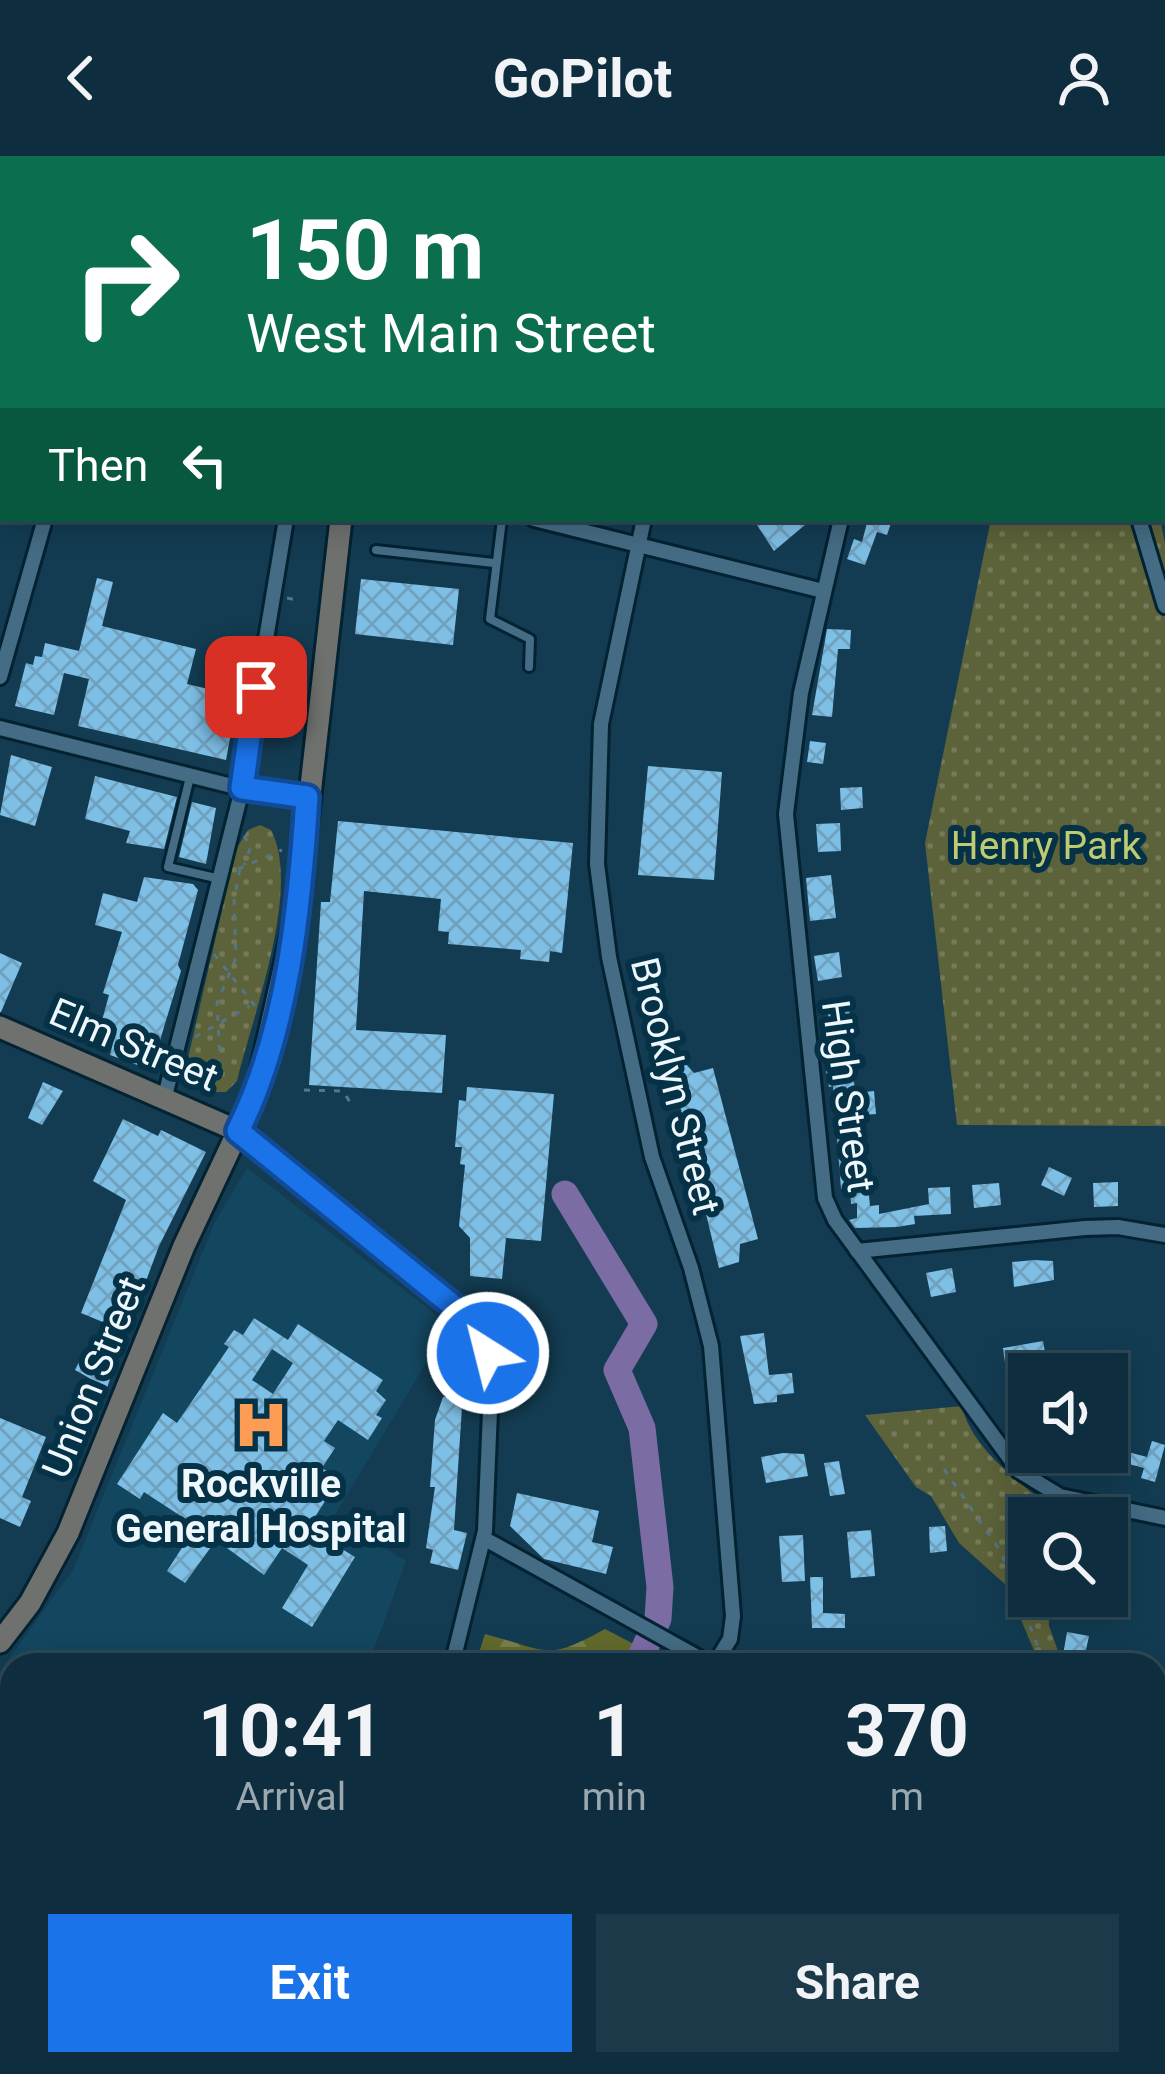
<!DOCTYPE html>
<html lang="en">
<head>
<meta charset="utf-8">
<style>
	:root { --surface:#0e2d3e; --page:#1c3949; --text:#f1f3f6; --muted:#9ba8b0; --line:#2e4958; --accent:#1a73e8 }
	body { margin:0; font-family:Roboto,sans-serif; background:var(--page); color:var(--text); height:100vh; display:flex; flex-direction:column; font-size:45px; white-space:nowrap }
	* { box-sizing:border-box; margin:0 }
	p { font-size:39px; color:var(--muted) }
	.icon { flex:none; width:66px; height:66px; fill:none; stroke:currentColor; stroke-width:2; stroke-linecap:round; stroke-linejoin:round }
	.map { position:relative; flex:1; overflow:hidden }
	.details { position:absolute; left:0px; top:1497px; width:1167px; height:423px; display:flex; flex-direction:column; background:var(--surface); border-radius:36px 36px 0 0; box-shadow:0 6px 30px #0003,0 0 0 3px var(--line) }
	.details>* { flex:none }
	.banner { position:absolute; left:0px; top:0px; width:1167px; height:366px; box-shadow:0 6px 30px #0003,0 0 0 3px var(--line); background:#0b6e4f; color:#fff; overflow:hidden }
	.tools { position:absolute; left:1008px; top:1197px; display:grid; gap:24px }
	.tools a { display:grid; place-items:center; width:120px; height:120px; border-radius:0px; background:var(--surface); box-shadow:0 6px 30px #0003,0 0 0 3px var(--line); font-size:60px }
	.pin { position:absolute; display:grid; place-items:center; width:102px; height:102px; color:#fff; margin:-51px; border-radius:24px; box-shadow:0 6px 18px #0006 }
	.me { position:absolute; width:132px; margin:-66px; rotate:324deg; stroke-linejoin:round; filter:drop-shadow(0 0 9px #0008) }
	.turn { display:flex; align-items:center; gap:42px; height:252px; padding:0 48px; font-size:54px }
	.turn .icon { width:156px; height:156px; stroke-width:2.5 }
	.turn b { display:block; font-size:84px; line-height:102px }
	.then { display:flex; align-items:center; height:114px; padding:0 48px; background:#0003; gap:24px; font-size:45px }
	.eta { display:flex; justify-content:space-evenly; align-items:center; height:204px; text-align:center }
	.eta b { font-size:72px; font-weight:700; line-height:84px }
	.button { display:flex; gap:24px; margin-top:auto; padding:24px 48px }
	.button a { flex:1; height:138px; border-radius:0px; background:var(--accent); color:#fff; font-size:48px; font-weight:700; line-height:138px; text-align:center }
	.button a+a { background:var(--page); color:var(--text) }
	header { display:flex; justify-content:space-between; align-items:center; height:156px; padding:0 48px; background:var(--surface); font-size:54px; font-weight:700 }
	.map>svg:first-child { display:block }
	.built { fill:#134760 }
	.forest { fill:url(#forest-firs) }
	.park { fill:url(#park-dots) }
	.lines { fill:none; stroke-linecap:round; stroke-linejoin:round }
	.river { stroke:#7b6ca4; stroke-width:27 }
	.building { fill:url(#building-cross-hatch); fill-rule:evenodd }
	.lane-casing { stroke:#032232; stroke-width:14 }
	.street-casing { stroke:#032232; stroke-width:20 }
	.secondary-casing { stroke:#032232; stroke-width:27 }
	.path { stroke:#567586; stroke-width:3; stroke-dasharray:6 9; stroke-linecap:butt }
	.lane { stroke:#446c84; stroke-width:8 }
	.street { stroke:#446c84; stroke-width:14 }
	.secondary { stroke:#6f716e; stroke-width:21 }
	.route-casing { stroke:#114b97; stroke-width:30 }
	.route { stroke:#1a73e8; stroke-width:21 }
	.labels { text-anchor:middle; stroke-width:12; stroke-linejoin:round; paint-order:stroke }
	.park-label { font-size:39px; fill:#becb71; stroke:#063247 }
	.street-label { font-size:39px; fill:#eef7fc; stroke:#063247 }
	.poi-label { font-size:39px; font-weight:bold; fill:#eef7fc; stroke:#063247 }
</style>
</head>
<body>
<header><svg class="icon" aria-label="back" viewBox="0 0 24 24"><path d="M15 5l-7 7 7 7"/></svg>GoPilot<svg class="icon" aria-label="person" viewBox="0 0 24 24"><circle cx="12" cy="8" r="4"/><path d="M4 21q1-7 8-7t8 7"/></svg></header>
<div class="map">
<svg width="1165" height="1918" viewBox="0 0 1165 1918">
	<defs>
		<pattern id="forest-firs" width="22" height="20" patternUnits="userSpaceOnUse" patternTransform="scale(3)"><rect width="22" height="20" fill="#626a2c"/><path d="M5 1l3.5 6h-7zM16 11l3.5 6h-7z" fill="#79804c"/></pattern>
		<pattern id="park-dots" width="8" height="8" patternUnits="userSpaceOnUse" patternTransform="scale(3)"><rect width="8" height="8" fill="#5c6239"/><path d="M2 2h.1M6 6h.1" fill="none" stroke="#747957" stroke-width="1.8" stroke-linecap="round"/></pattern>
		<pattern id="building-cross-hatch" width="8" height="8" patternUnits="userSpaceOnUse" patternTransform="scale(3)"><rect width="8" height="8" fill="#7ebfe5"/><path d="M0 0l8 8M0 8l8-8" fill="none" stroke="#70a2bf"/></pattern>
	</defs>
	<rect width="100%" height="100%" fill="#133c52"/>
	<!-- built -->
	<g class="built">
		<path d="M3,107V339L0,110Z"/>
		<path d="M247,1012L449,1169L333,1362L406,1405L370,1504L341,1495L335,1509H12V1618L0,1630V1515L73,1414L215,1066Z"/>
	</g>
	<!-- forest -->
	<g class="forest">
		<path d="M605,1473L674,1509H475L485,1478C550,1495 545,1506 605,1473Z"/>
		<path d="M1165,1782V1918H890L894,1908H1155V1784Z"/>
		<path d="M530,1908H714L715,1918H528Z"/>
	</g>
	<!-- park -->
	<g class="park">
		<path d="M991,363H1160L1165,387V970L957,969L925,687Z"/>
		<path d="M260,669L271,674C302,733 252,861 237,925L226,936H208L192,923L188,902L236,693L248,674Z"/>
		<path d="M962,1250C970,1288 1011,1320 1040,1343L1035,1362H1029V1440H1048L1049,1470L1063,1509H1040L1007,1430L959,1387L931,1340L916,1331L865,1259Z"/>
		<path d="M942,1908H998L994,1918H932Z"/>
	</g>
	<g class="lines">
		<!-- river -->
		<g class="river">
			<path d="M544,3L545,0"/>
			<path d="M565,1038L644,1168L617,1214L642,1272L660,1431L658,1463L637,1509"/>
			<path d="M549,1918L550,1908"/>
		</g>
	</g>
	<!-- building -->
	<g class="building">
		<path d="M753,363H812L774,395Z"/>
		<path d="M868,363L891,367L887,379L877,376L865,409L847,403L854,383L862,386Z"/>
		<path d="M97,422L113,426L102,470L196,493L187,528L238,540L226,604L78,570L89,523L64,517L54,559L15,550L26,507L33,509L35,500L42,501L45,487L79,495Z"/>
		<path d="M361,423L459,433L453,489L355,478Z"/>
		<path d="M827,473L851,474L850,493H838L832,561L812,559Z"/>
		<path d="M810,585L826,587L823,608L807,606Z"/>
		<path d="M11,599L52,611L35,670L0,659Z"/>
		<path d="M648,610L722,616L714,724L638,719Z"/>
		<path d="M95,620L177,641L164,693L126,687L130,675L85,663Z"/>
		<path d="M862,631L863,652L841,654L840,632Z"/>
		<path d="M192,646L216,652L206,708L179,701Z"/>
		<path d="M338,665L573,687L562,797L550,795L549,806L520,803L521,794L448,788L449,776L438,775L441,743L364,735L356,874L446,879L442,937L309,929L321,746H330Z"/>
		<path d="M840,667L841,695L818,696L816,668Z"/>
		<path d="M831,719L836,762L810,765L806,722Z"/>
		<path d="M144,721L193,728L198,734L178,809L181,815L151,914L110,899L117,872L101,868L109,839L103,837L122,776L95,769L103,737L137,746Z"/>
		<path d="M839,796L842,821L818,825L814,800Z"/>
		<path d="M0,797L22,807L1,856H0Z"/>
		<path d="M848,849L853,875L832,878L827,853Z"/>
		<path d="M849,899L856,937L874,935L876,958L861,959L870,1050L879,1049V1058L929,1048L928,1032L950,1031L951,1058L914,1060L915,1068L897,1071L855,1072L849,1064L857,1062V1047L851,1048L850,1032L841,1033L833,930L829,931L826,914L832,913L830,902Z"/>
		<path d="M685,907L694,917L713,912L758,1083L740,1088L739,1106L719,1112L677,937L672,938L665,912Z"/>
		<path d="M43,926L63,935L42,969L28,962Z"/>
		<path d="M467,931L554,938L541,1085L506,1082L502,1123L470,1120V1082L459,1070L465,1009L460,1008L462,991H455L459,944L466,945Z"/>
		<path d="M123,963L158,980L161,974L206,996L159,1090L127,1176L81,1157L126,1044L93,1025Z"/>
		<path d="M1049,1011L1072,1022L1064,1040L1041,1029Z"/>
		<path d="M1118,1026V1050L1094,1051L1093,1027Z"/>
		<path d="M999,1027L1001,1049L974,1052L972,1029Z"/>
		<path d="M1034,1104L1053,1105L1054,1124L1014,1131L1012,1106Z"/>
		<path d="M952,1112L956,1136L931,1141L926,1117Z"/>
		<path d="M254,1162L288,1184L298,1168L383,1224L376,1235L386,1244L376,1259L382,1262L368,1284L338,1264L324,1285L335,1292L322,1312L339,1323L308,1372L355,1401L312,1471L282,1452L308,1409L282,1392L264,1419L216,1384L185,1427L167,1415L196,1370L144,1336L140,1343L117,1328L163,1257L177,1267L229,1191L224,1188L234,1174L243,1179ZM272,1193L293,1207L273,1238L252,1224Z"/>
		<path d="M764,1177L769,1219L792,1217L794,1237L777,1239V1246L754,1248L740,1180Z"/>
		<path d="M1043,1185L1046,1202L1027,1205L1028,1212L1019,1213L1021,1227L1008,1229L1003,1192Z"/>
		<path d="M79,1206L111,1220L107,1232L75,1214Z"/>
		<path d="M443,1241L460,1242L462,1251L454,1374L467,1377L458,1414L430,1407L433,1394L426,1392L435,1331H430L435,1264Z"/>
		<path d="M0,1262L46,1281L22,1341L31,1345L20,1371L0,1362Z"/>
		<path d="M1152,1285L1165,1289L1155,1326L1141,1322L1144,1312L1121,1306L1124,1295L1147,1301Z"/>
		<path d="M783,1297L804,1298L808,1320L766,1327L761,1301Z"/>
		<path d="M839,1305L845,1338L830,1340L824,1307Z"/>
		<path d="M517,1337L599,1355L592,1386L613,1391L606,1418L544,1403L510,1370Z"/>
		<path d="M945,1370L947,1395L930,1397L929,1371Z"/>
		<path d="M1107,1373L1122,1377L1112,1421L1107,1420Z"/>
		<path d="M871,1374L875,1420L851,1422L847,1376Z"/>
		<path d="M803,1379L805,1425L782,1426L779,1380Z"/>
		<path d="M810,1421H823V1457L845,1458V1472H812Z"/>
		<path d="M1067,1476L1089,1480L1084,1503L1063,1499Z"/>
	</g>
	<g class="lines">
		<defs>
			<g id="lane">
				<path d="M502,363L490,463L530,483L529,511"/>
				<path d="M376,394L494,407"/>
				<path d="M190,621L168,711L220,723"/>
			</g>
			<g id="street">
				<path d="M244,0L257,3"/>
				<path d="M782,0L790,3"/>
				<path d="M34,3L35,0"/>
				<path d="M148,3L149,0"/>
				<path d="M735,3V0"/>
				<path d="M989,3L992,0"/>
				<path d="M0,89L3,84"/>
				<path d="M534,363L823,435"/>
				<path d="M644,363L601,568L597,708L609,801L652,1001L691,1112L711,1190L733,1460L730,1483L714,1509"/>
				<path d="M841,363L801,537L786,658L825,1042L835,1064L1019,1315L1060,1340L1165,1362"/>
				<path d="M1139,363L1165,450"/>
				<path d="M0,521L45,363"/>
				<path d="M0,572L264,638L307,641"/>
				<path d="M165,940L239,645L286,363"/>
				<path d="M238,975L457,1153L486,1192L491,1231L485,1375L452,1509"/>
				<path d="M857,1095L1085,1072L1118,1071L1165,1079"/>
				<path d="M485,1383L712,1509"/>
				<path d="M1155,1636H1165"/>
				<path d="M0,1726L12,1735"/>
				<path d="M1,1918L12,1893"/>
				<path d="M326,1918L330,1908"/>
				<path d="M741,1918L747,1908"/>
			</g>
			<g id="secondary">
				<path d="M421,3L422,0"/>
				<path d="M0,871L238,975"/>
				<path d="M0,1486L30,1447L68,1377L184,1090L256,937L297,755L341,363"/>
			</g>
		</defs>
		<!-- lane casing -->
		<use href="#lane" class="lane-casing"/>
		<!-- street casing -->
		<use href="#street" class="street-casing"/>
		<!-- secondary casing -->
		<use href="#secondary" class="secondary-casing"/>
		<!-- path -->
		<g class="path">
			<path d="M287,442L301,445"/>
			<path d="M272,524L288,525"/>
			<path d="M244,680L251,690L244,709"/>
			<path d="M238,713L282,694"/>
			<path d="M214,798L256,851"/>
			<path d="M195,881L250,850"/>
			<path d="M304,934L343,935L353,951"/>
			<path d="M212,939L220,901L217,847L236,802L234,745L240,712"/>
			<path d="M944,1313L1001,1396L1045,1509"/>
			<path d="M959,1918L967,1908"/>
		</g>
		<!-- lane -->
		<use href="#lane" class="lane"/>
		<!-- street -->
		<use href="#street" class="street"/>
		<!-- secondary -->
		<use href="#secondary" class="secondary"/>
	</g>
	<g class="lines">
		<defs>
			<path id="route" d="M256,531L242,632L307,641C300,751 288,875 238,975L457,1153L488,1197"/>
		</defs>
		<!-- route casing -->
		<use href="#route" class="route-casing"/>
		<!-- route -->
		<use href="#route" class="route"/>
	</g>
	<!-- icons -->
	<defs>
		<symbol id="hospital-bare" viewBox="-9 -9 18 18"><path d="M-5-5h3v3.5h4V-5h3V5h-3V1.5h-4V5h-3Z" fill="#fd9d54" stroke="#063247" stroke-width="2.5" paint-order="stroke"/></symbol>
	</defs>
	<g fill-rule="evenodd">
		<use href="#hospital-bare" x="223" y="1231" width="76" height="76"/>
	</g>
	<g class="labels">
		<!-- park labels -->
		<g class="park-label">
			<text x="1046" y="703">Henry Park</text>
		</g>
		<!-- street labels -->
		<g class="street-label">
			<text transform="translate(134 888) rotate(23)" y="14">Elm Street</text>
			<text transform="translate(676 930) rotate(76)" y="14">Brooklyn Street</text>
			<text transform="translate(849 940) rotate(82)" y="14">High Street</text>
			<text transform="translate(93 1221) rotate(-68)" y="14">Union Street</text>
		</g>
		<!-- poi labels -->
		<g class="poi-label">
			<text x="261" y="1341">Rockville<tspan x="261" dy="45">General Hospital</tspan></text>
		</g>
	</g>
</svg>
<div class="tools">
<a><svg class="icon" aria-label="sound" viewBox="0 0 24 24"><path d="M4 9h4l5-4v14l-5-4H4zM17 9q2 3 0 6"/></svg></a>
<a><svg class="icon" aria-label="search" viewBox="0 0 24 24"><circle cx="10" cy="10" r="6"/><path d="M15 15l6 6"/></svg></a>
</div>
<div class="pin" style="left:256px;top:531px;background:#d93025"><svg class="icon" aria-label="arrive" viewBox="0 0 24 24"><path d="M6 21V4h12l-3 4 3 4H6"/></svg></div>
<svg class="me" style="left:488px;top:1197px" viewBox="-20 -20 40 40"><circle r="17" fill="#1a73e8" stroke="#fff" stroke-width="3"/><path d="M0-11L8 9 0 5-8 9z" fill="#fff"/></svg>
<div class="banner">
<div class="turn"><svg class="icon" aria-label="right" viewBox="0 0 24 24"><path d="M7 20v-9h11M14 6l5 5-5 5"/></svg><div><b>150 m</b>West Main Street</div></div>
<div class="then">Then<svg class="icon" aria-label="left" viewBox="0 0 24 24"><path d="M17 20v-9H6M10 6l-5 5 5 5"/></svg></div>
</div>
<section class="details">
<div class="eta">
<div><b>10:41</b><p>Arrival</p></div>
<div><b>1</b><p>min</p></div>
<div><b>370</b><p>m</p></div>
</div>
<div class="button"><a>Exit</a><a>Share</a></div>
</section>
</div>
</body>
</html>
